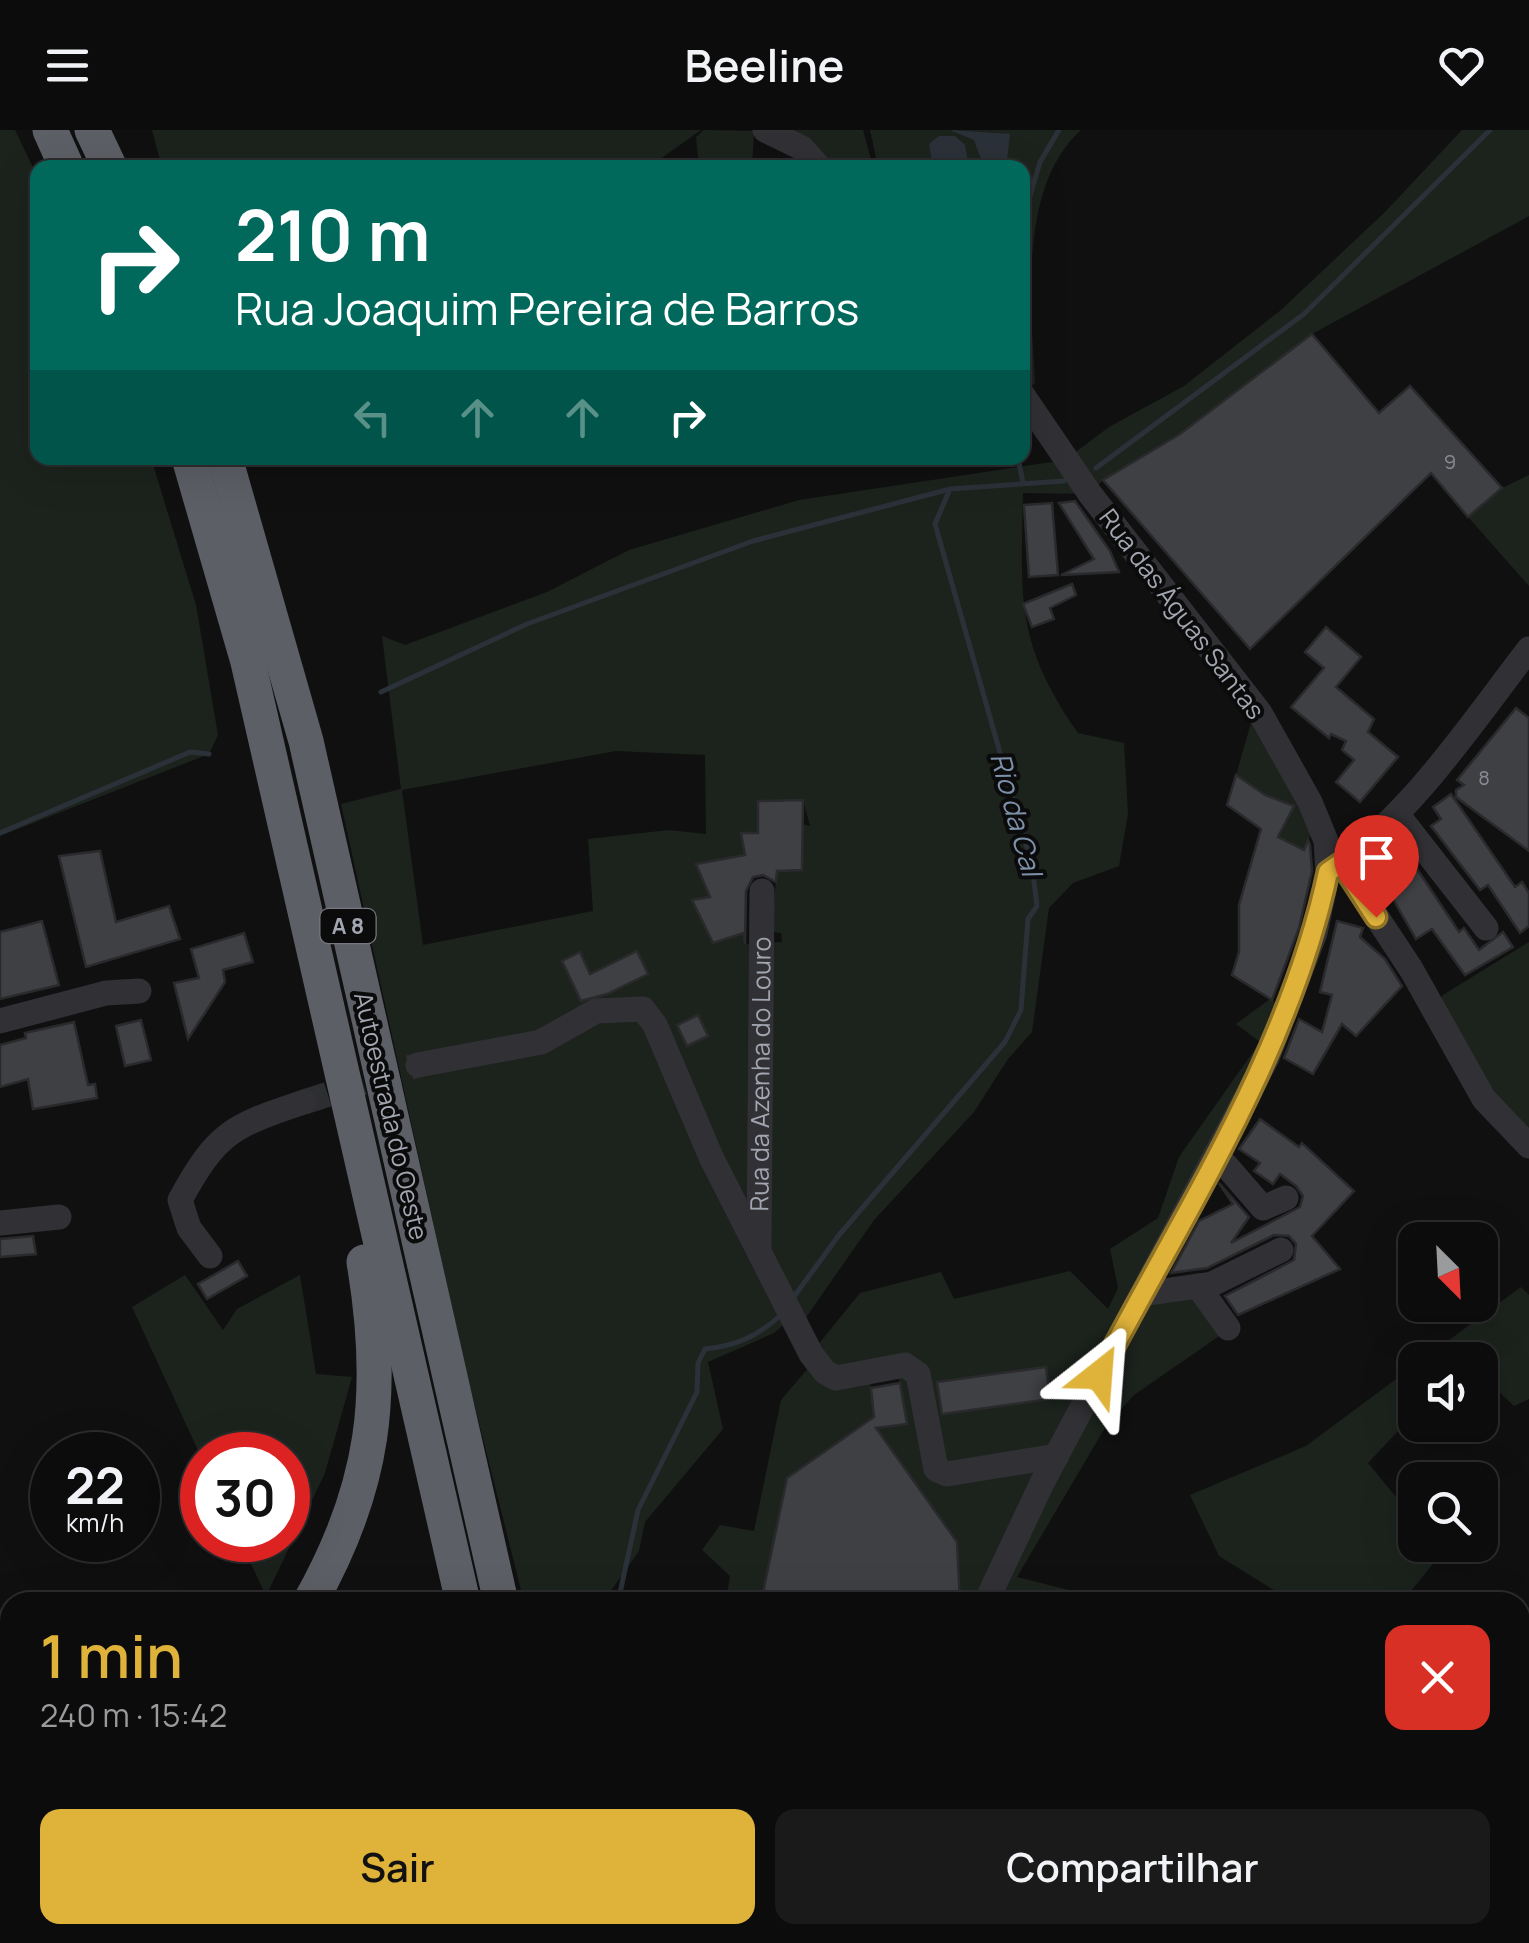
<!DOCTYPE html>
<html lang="pt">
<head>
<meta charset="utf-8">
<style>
	:root { --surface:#0c0c0d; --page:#1a1a1b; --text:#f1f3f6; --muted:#9a9b9d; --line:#2c2c2e; --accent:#dfb23a }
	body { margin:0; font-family:Manrope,sans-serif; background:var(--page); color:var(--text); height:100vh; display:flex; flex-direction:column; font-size:38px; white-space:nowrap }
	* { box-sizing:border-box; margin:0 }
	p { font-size:32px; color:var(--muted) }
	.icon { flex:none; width:55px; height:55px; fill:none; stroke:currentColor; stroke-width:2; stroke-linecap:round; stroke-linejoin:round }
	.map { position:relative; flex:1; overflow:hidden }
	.details { position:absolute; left:0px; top:1462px; width:1530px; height:352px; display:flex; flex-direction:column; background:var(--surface); border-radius:30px 30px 0 0; box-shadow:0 10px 40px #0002,0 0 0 2px var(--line) }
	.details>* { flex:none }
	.hud { position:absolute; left:30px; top:30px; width:1000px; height:305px; border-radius:20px; box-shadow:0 10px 40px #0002,0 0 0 2px var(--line); background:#00695c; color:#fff; overflow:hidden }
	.needle { width:65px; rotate:156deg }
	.fabs { position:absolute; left:1398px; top:1092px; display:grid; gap:20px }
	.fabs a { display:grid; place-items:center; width:100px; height:100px; border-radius:20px; background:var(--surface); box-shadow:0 10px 40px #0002,0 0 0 2px var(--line); font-size:50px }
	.speed { position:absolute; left:30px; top:1302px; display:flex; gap:20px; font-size:50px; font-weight:700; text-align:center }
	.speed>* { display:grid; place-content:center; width:130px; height:130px; border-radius:50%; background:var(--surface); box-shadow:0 10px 40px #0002,0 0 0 2px var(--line); line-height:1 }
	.speed small { font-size:25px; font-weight:400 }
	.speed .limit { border:15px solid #d22; background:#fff; color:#111 }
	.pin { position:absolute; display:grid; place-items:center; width:85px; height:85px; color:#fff; margin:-102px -42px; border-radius:50% 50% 50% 0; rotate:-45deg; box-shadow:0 0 10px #0007 }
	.pin .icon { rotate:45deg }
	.me { position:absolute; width:110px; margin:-55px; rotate:28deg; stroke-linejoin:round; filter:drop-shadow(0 0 8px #0008) }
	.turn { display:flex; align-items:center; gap:35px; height:210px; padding:0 40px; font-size:45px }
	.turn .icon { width:130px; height:130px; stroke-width:2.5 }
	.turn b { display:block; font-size:70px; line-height:85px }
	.lanes { display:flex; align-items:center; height:95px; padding:0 40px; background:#0003; justify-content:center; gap:50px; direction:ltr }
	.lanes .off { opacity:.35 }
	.round { display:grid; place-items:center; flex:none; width:105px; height:105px; border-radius:20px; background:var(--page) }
	.overview { display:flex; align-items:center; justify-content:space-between; height:170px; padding:0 40px }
	h1 { font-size:60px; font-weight:600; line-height:75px; color:var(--accent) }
	.cta { display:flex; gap:20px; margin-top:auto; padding:20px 40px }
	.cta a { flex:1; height:115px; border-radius:20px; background:var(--accent); color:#111; font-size:40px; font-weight:600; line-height:115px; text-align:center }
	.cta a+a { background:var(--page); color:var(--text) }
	header { display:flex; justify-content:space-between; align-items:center; height:130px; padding:0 40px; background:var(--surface); font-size:45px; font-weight:600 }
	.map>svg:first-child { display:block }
	.green { fill:#1c231d; fill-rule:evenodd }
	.water { fill:#2b3138 }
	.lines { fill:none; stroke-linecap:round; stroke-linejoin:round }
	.stream { stroke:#2b3138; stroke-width:5 }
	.building { fill:#3f4044; stroke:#2a2a2d; stroke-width:2.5 }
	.minor-tunnel { stroke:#2d2e31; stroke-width:25; stroke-dasharray:25 12; stroke-linecap:butt }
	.minor { stroke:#313135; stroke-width:25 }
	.major { stroke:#4d4e54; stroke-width:30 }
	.highway { stroke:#5d5f66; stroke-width:35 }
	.route-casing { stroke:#917426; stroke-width:25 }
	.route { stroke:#dfb23a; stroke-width:18 }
	.labels { text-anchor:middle; stroke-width:8; stroke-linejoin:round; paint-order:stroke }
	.number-label { font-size:20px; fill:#898c95 }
	.shield { fill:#0b0b0c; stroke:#75787f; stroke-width:2.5 }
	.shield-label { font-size:22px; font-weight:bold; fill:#a2a6b0 }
	.street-label { font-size:25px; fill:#a2a6b0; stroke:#0b0b0c }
	.water-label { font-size:28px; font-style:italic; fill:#7c91a9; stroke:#0b0b0c }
</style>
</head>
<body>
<header><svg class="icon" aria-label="menu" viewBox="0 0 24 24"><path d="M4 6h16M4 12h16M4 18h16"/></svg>Beeline<svg class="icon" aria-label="heart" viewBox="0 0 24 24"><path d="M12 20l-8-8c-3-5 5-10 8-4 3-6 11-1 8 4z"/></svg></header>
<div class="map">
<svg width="1529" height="1813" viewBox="0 0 1529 1813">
	<rect width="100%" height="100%" fill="#101011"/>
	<!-- green -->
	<g class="green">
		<path d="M0,0H15L37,46L38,328H151L196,475L218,605L209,624L0,706Z"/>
		<path d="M152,0H701L649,37L162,38Z"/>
		<path d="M704,0L754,1L752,37H699L696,7Z"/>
		<path d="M787,0H863L873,37H824Z"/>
		<path d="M870,0H1081C1018,57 1031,175 1035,253L1023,264L1022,38L878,37Z"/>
		<path d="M1462,0H1529V86L1312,204L1180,304L1103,350L1090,364L1023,363C1021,469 1015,512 1078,603L1124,613L1128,684L1119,736L1073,753L1049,778L1032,902L1008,929L974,982L874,1090L798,1199L791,1188L774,1203L708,1232L723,1299L645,1392L639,1421L603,1472H524L465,1237L341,674L401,659L382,506L405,515L547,462L629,420L799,370L1065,330L1109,297L1184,256L1281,180L1385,82ZM616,621L705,625L706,704L669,700L588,709L593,781L423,815L402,660ZM803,670L810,696L802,694V739L777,741L771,802L781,803L782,812L744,814V803L713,812L692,771L710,767L697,734L745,725L741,703H758V671Z"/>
		<path d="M1529,345V456L1468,387L1502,358Z"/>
		<path d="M1242,561L1315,710L1310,706L1304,720L1279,708L1294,676L1265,665L1236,645L1251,593L1238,575Z"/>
		<path d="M1529,812V1016L1433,880L1443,865Z"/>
		<path d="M1270,869L1288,880L1143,1163L1198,1156L1228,1200L1134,1265L1106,1296L1017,1447L1117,1472H960L957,1412L876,1298L906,1294L898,1244L870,1247L874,1287L787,1348L761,1472H726L730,1446L702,1420L720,1395L754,1401L781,1270L815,1230L813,1221L860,1163L941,1142L954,1169L1070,1141L1108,1179L1118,1158L1110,1119L1158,1088L1179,1027L1260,912L1236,894Z"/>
		<path d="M185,1145L223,1200L237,1179L300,1145L316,1244L352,1247L325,1343L266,1466L240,1410H288V1325H202V1329L132,1177Z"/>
		<path d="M1521,1157L1529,1165V1269L1514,1276L1480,1244V1230H1422Z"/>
		<path d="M1415,1235V1283L1368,1333L1415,1390V1415H1436L1441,1424L1402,1472H1293L1219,1426L1190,1365L1306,1316Z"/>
		<path d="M1529,1608V1813H1023L1027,1805H1520V1610Z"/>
		<path d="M626,1805H863L867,1813H628Z"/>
	</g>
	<!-- water -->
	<g class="water">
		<path d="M950,0L1010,4L1007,30L981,29L974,10Z"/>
		<path d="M939,6H955L965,15L969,37H933L929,14Z"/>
	</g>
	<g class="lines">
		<!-- stream -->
		<g class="stream">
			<path d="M1022,93L1040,32L1059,0"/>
			<path d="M1018,328L1023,353"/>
			<path d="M1096,338L1304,184L1490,0"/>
			<path d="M381,562L527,494L753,411L950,359"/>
			<path d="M0,703L190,622L209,624"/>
			<path d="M793,1168L839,1105L1005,912L1021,880L1028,789L1037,776L1032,735L935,394L950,359L1064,351"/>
			<path d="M618,1472L638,1380L697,1262L698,1233L705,1219C736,1216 758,1206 781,1185"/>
			<path d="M0,1664L10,1663"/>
		</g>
	</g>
	<!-- building -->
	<g class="building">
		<path d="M1312,204L1379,283L1410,256L1502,358L1468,387L1431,343L1250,519L1103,350L1180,304Z"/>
		<path d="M1075,371L1110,421L1119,442L1061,445L1094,429L1059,373Z"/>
		<path d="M1052,373L1058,445L1029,447L1024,375Z"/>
		<path d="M1072,454L1076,465L1050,478L1054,489L1032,497L1023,474Z"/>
		<path d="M1326,497L1361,527L1336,557L1374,589L1368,602L1398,627L1360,672L1336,652L1354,630L1342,620L1346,611L1331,604L1329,608L1291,577L1324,538L1305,522Z"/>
		<path d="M1516,578L1529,588V721L1456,667V660L1464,655L1457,650Z"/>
		<path d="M1236,645L1265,665L1294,676L1278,707L1304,720L1308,710L1310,715L1312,741L1299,798L1272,870L1232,845L1239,822V775L1261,699L1227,675Z"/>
		<path d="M1451,664L1515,757L1522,752L1529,763V796L1520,803L1488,755L1480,760L1431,696L1441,689L1433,677Z"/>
		<path d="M803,670L802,740L777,741L776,752L763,745L753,747L746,761L745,814L744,803L713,813L692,770L710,767L696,734L745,725L741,703H758V671Z"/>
		<path d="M1403,718L1459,802L1464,798L1479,820L1503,802L1513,817L1465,845L1432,799L1416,809L1374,736Z"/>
		<path d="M100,721L116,792L169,776L180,809L86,837L59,726Z"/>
		<path d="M42,791L59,855L0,869V802Z"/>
		<path d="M1337,791L1363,798L1360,807L1385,829L1402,856L1356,906L1342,894L1313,944L1284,928L1299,889L1322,902L1332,865L1320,862Z"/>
		<path d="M244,803L253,832L223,840L225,852L188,909L174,853L199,848L191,819Z"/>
		<path d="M637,821L648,844L607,864L581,871L562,831L580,822L590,844Z"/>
		<path d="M698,885L708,906L687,916L677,895Z"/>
		<path d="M141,890L151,930L125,936L116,896Z"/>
		<path d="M74,892L88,955L95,954L97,968L33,979L28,949L0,957V915L26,908L25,903Z"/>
		<path d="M1260,989L1299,1017L1302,1013L1354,1061L1312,1106L1340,1139L1238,1185L1225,1166L1294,1130L1296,1114L1289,1106L1274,1105L1207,1138L1171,1143L1199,1091L1233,1074L1219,1053L1249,1087L1231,1113L1300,1077L1303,1066L1296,1056L1280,1044L1273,1054L1254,1041L1260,1033L1239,1019Z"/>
		<path d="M33,1106L36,1124L0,1127V1109Z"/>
		<path d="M238,1131L247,1146L207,1169L198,1154Z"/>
		<path d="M1046,1237L1050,1269L942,1284L937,1252Z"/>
		<path d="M900,1253L907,1294L876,1298L957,1412L960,1472H761L787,1348L874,1287L871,1258Z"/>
	</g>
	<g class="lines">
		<!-- minor-tunnel -->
		<path class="minor-tunnel" d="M304,972L418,935"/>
		<!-- minor -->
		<g class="minor">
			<path d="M765,0L802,18L820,38"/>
			<path d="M1397,684L1486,798"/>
			<path d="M1341,733L1411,839L1484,969L1529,1016"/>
			<path d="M1330,741C1413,683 1468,598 1529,519"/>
			<path d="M0,891L106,863L139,861"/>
			<path d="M418,935L541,912L596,881L643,879L655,895L711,1027L811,1224L825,1242L836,1248L905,1235L918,1244L936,1339L947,1344L1057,1326"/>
			<path d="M1216,1024L1263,1078L1286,1068"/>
			<path d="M0,1093L59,1087"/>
			<path id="s1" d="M759,1116L762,761"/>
			<path d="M210,1126L189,1098L180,1070C217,1002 232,996 304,972"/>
			<path d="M1198,1156L1228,1198"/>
			<path d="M1142,1164L1212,1154L1281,1120"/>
			<path d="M986,1472L1042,1353L1267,928L1315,803L1328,742L1326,711L1310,672L1260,583L1090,364L1022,264"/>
			<path d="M1520,1557L1529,1558"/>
			<path d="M1013,1813L1014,1805"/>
		</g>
		<!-- major -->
		<g class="major">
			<path d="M1520,1593L1529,1591"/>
			<path d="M272,1805L280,1813"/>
			<path d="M907,1805L933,1810L980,1805"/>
			<path d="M405,1813L436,1805"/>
			<path d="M500,1813L521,1805"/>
		</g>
		<!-- highway -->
		<g class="highway">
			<path d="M50,0L67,38"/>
			<path d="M92,0L110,38"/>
			<path d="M189,328L248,532L463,1472"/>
			<path d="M225,328L306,611L501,1472"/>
			<path d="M310,1472C375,1357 386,1262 364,1132"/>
			<path d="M539,1805L543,1813"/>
			<path d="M611,1805L614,1813"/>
			<path d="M877,1805L879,1813"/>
			<path d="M218,1806V1805"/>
			<path d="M952,1813L955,1810"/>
		</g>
	</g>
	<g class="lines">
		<defs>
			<path id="route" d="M1099,1245C1184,1082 1289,924 1328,742L1341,733L1376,787"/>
		</defs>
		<!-- route casing -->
		<use href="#route" class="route-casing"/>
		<!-- route -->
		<use href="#route" class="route"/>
	</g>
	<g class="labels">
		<!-- number labels -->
		<g class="number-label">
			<text x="1450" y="339">9</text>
			<text x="1484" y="655">8</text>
		</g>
		<!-- shield labels -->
		<rect class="shield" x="320.5" y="779" width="55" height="34" rx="8"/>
		<g class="shield-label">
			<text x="348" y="804">A 8</text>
		</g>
		<!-- street labels -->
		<g class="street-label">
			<text transform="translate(1182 484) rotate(53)" y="9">Rua das Águas Santas</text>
			<text dy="9" stroke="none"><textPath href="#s1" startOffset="172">Rua da Azenha do Louro</textPath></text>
			<text transform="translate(391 986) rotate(77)" y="9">Autoestrada do Oeste</text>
		</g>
		<!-- water labels -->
		<g class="water-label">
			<text transform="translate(1016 684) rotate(75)" y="10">Rio da Cal</text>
		</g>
	</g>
</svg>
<div class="fabs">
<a><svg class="needle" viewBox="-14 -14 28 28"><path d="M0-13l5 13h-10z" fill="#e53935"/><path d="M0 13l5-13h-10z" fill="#9a9b9d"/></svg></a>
<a><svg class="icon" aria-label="sound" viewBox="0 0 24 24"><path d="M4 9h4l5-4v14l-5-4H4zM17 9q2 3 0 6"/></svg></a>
<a><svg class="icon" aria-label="search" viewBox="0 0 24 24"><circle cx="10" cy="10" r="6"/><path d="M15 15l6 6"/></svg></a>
</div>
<div class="speed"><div>22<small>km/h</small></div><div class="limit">30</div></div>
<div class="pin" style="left:1376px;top:787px;background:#d93025"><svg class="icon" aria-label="arrive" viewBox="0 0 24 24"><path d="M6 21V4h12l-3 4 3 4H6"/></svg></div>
<svg class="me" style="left:1099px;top:1245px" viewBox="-20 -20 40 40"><path d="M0-17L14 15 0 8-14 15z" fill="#dfb23a" stroke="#fff" stroke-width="4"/></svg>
<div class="hud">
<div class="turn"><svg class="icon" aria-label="right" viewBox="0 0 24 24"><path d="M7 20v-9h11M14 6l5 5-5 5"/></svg><div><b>210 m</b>Rua Joaquim Pereira de Barros</div></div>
<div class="lanes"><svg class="icon off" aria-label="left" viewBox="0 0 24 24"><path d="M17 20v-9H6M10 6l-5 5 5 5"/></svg><svg class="icon off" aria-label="ahead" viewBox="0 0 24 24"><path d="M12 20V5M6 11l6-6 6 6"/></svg><svg class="icon off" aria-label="ahead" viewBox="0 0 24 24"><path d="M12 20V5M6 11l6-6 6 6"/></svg><svg class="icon" aria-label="right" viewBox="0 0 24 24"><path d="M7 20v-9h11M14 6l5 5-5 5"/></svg></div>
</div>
<section class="details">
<div class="overview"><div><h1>1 min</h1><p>240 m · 15:42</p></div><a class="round" style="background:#d93025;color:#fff"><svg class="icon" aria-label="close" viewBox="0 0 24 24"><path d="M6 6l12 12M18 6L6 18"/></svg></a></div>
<div class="cta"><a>Sair</a><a>Compartilhar</a></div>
</section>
</div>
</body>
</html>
